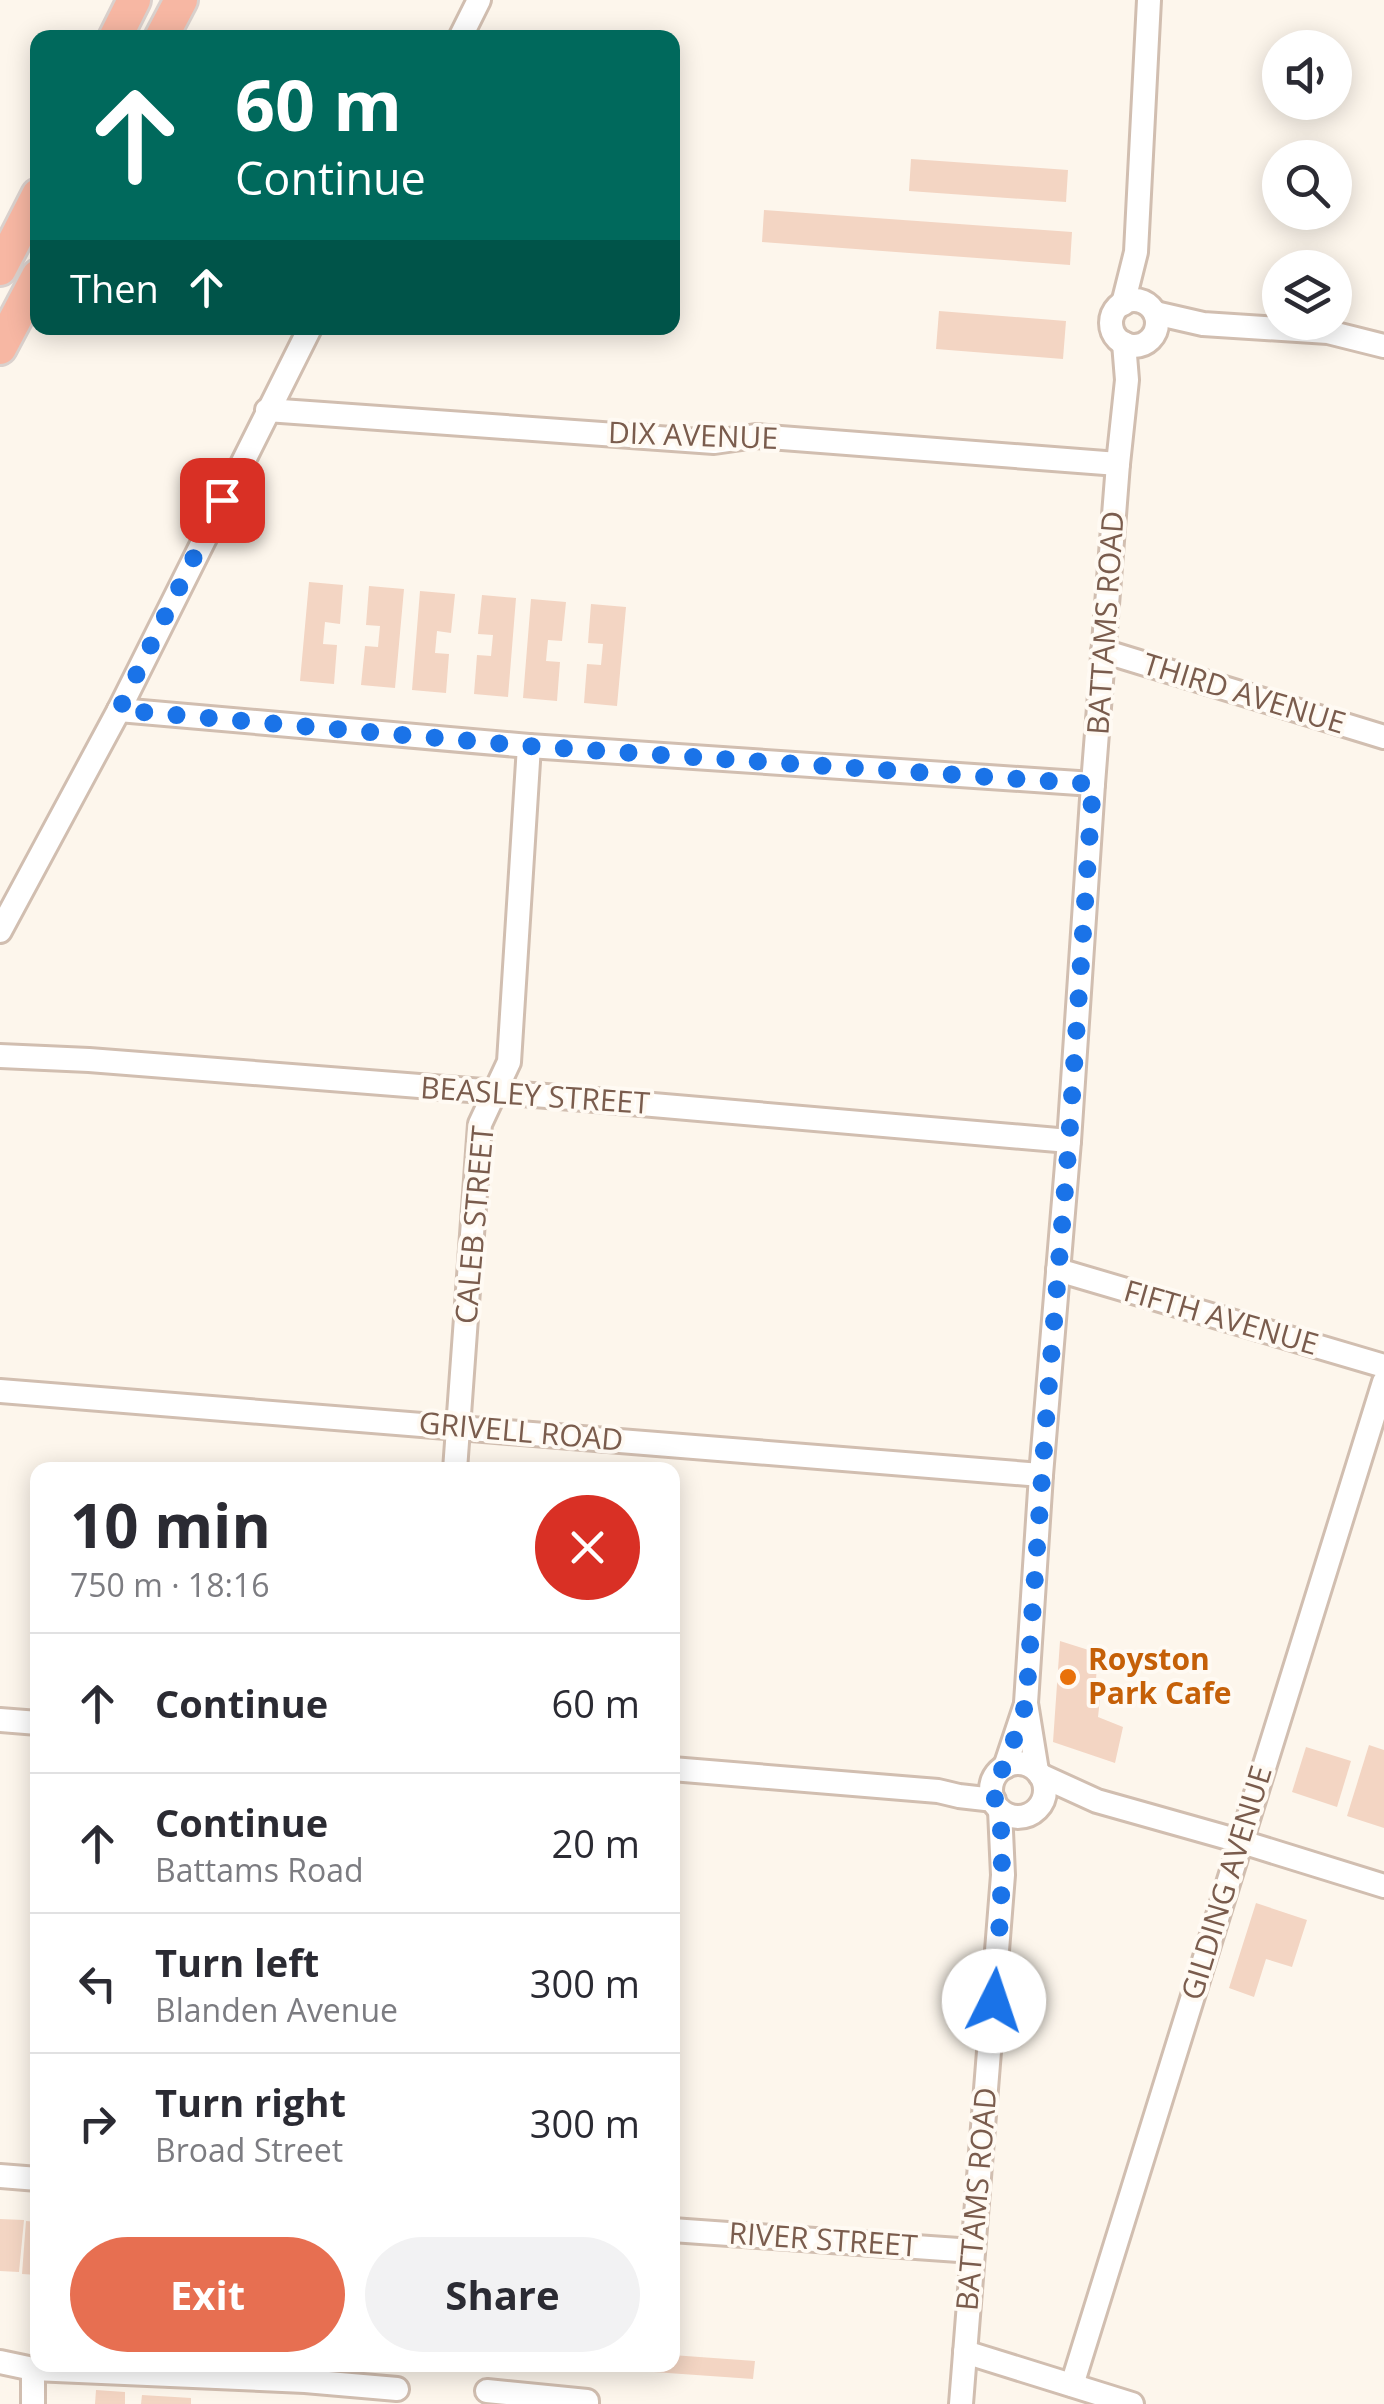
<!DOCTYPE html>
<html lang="en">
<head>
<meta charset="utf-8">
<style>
	:root { --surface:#fff; --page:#f2f2f3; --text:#2b2b33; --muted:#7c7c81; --line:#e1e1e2; --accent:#e76f51 }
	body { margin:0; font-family:"Open Sans",sans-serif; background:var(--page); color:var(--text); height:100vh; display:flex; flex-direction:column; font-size:38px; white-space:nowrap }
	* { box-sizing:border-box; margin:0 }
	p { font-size:32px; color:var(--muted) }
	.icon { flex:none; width:55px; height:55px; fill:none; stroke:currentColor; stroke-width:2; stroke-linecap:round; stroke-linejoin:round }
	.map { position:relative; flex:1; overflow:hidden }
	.details { position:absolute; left:30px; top:1462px; width:650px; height:910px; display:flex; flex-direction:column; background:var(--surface); border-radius:20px; box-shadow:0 5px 25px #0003 }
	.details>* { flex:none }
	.top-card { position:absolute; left:30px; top:30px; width:650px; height:305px; border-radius:20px; box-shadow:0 5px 25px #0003; background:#00695c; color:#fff; overflow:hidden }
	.fabs { position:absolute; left:1262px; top:30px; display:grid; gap:20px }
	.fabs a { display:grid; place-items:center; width:90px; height:90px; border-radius:50%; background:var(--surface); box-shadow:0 5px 25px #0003; font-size:50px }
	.pin { position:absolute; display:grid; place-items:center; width:85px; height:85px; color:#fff; margin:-42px; border-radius:20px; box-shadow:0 5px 15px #0006 }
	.me { position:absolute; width:110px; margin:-55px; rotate:4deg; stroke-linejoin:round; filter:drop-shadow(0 0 8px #0008) }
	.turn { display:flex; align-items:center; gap:35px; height:210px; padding:0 40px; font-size:45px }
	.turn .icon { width:130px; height:130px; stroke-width:2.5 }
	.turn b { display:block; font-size:70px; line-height:85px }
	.then { display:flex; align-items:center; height:95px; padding:0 40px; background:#0003; gap:20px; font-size:38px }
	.round { display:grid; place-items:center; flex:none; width:105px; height:105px; border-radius:52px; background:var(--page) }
	.head { display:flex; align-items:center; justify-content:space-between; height:170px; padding:0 40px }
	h1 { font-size:60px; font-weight:700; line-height:75px }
	.button { display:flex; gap:20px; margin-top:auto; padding:20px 40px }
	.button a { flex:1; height:115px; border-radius:60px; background:var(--accent); color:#fff; font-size:40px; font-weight:700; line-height:115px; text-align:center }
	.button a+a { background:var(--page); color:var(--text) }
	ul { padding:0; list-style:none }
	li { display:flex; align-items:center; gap:30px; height:140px; padding:0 40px; border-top:2px solid var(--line) }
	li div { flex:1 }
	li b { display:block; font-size:38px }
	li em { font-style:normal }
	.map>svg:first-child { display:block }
	.building { fill:#f3d5c3 }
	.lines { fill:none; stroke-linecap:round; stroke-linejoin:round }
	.minor-casing { stroke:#d1beb0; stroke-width:28 }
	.highway-casing { stroke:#dad1cd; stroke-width:38 }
	.minor { stroke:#fff; stroke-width:22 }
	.highway { stroke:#f7b7a3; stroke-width:32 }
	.route { stroke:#1a73e8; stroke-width:18; stroke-dasharray:0 32.4 }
	.food-dot { fill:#e8710a; stroke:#fffaf3; stroke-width:4 }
	.labels { text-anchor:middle; stroke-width:8; stroke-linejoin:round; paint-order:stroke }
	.street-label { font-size:30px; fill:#7a5c4d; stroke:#fffaf3 }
	.food-label { font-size:30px; font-weight:bold; fill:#c56008; stroke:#fffaf3; text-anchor:start }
</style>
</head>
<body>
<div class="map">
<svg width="1384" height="2404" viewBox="0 0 1384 2404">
	<rect width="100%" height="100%" fill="#fdf6ec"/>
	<!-- building -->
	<g class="building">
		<path d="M911,159L1068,170L1066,202L909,191Z"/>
		<path d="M764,210L1072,232L1070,265L762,242Z"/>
		<path d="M939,311L1066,321L1063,359L936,349Z"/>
		<path d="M309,582L343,585L340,624L325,622L323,644L337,645L334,684L300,681Z"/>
		<path d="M369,586L404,589L395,688L361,685L365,646L378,647L380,626L366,625Z"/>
		<path d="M420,591L455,594L451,633L437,631L435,653L449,654L446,693L412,690Z"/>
		<path d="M482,595L516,598L508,697L474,694L477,655L491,656L493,635L478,634Z"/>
		<path d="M531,599L566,602L562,641L548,640L546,661L560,662L557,701L523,698Z"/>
		<path d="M591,604L626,607L617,706L584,703L587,664L601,665L603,644L588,643Z"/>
		<path d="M1060,1641L1098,1653L1096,1679L1102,1681L1098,1717L1123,1727L1115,1763L1053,1742Z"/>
		<path d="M1369,1745L1384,1750V1828L1347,1816Z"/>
		<path d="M1306,1747L1351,1761L1337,1807L1292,1792Z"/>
		<path d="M1256,1903L1307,1920L1292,1967L1266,1959L1254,1997L1229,1988Z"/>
		<path d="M0,2219L24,2220L19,2272L0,2271Z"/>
		<path d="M26,2221L38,2222V2275L22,2274Z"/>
		<path d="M672,2355L755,2361L753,2379L611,2369L612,2365H672Z"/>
		<path d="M96,2390L125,2392V2404H95Z"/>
		<path d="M142,2395L191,2398V2404H141Z"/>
	</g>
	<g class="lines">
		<defs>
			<g id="minor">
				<path d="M460,38L479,0"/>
				<circle cx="1134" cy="323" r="23"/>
				<path d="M1123,304L1136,252L1149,0"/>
				<path d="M1155,313L1203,324L1328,332L1384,346"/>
				<path d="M267,410L714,442L756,436L1118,464"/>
				<path d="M1103,651L1384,737"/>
				<path d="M119,710L529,746L1093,784"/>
				<path d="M0,931L119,710L310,328"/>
				<path d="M0,1056L89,1060L572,1098L1069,1141"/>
				<path d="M1058,1270L1384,1366"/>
				<path d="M0,1391L1041,1475"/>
				<path d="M455,1470L480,1124L509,1062L529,746"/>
				<path d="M0,1720L38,1723"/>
				<circle cx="1018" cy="1790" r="27"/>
				<path d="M1005,1767L1025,1707"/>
				<path d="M672,1769L938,1791L959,1796L994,1800"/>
				<path d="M1037,1771L1026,1703L1041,1475L1069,1141L1093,784L1118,464L1127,380L1124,343"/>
				<path d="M1040,1775L1097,1801L1239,1841L1384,1886"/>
				<path d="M0,2176L38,2179"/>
				<path d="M672,2230L973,2251"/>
				<path d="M965,2352L1132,2404"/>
				<path d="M0,2362L33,2369L305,2381L397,2389"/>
				<path d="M33,2369V2404"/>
				<path d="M1072,2385L1384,1382"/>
				<path d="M487,2391L587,2401V2404"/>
				<path d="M961,2404L1003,1875L1000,1810"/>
			</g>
			<g id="highway">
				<path d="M115,38L134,0"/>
				<path d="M161,38L181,0"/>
				<path d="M0,269L38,195"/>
				<path d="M0,348L38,276"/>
			</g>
		</defs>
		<!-- minor casing -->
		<use href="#minor" class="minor-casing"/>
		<!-- highway casing -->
		<use href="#highway" class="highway-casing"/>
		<!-- minor -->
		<use href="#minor" class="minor"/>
		<!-- highway -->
		<use href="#highway" class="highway"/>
	</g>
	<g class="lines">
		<!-- route -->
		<path class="route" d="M222,500L119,710L529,746L1093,784L1069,1141L1047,1407L1026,1703L1005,1767C990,1779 991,1790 998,1807C1001,1814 1000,1822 1001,1830C1004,1887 998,1944 994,2001"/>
	</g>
	<!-- markers -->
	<circle class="food-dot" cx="1068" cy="1677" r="10"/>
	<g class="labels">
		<!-- street labels -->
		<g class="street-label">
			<text transform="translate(693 436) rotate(2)" y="10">DIX AVENUE</text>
			<text transform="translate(1106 623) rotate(-86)" y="10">BATTAMS ROAD</text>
			<text transform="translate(1244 694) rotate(17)" y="10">THIRD AVENUE</text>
			<text transform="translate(535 1096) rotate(4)" y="10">BEASLEY STREET</text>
			<text transform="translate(475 1225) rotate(-85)" y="10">CALEB STREET</text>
			<text transform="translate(1221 1318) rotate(16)" y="10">FIFTH AVENUE</text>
			<text transform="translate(521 1432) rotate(5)" y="10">GRIVELL ROAD</text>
			<text transform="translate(1227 1883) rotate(-73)" y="10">GILDING AVENUE</text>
			<text transform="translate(977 2199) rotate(-85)" y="10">BATTAMS ROAD</text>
			<text transform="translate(823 2240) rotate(4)" y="10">RIVER STREET</text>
		</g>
		<!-- food labels -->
		<g class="food-label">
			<text x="1088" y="1670">Royston<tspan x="1088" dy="34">Park Cafe</tspan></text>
		</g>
	</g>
</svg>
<div class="fabs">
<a><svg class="icon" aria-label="sound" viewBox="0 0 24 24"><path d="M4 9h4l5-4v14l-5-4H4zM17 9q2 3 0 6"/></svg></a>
<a><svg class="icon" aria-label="search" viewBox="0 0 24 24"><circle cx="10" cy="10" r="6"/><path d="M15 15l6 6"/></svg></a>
<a><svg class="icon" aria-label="layers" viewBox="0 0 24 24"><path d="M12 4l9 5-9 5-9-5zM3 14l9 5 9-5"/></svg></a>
</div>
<div class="pin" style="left:222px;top:500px;background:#d93025"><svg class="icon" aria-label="arrive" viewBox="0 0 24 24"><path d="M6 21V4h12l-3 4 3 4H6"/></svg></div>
<svg class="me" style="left:994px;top:2001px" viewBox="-20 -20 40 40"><circle r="19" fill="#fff"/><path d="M0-13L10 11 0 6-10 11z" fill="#1a73e8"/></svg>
<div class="top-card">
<div class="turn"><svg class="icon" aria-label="ahead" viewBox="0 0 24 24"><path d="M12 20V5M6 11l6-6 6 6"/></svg><div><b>60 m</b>Continue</div></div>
<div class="then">Then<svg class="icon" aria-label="ahead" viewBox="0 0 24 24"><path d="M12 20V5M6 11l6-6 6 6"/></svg></div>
</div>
<section class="details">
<div class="head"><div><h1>10 min</h1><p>750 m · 18:16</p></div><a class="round" style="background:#d93025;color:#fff"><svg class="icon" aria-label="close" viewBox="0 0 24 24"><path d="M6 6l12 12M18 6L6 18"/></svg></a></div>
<ul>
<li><svg class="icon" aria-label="ahead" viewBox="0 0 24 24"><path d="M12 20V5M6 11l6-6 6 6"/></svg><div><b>Continue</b></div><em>60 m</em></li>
<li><svg class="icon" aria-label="ahead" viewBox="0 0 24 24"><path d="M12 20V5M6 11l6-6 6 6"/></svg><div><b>Continue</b><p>Battams Road</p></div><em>20 m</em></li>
<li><svg class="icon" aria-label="left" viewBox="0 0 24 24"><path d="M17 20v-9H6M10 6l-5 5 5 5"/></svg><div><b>Turn left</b><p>Blanden Avenue</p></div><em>300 m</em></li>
<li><svg class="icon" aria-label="right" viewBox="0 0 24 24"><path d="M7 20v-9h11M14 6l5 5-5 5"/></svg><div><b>Turn right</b><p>Broad Street</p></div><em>300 m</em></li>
</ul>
<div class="button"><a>Exit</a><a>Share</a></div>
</section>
</div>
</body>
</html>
